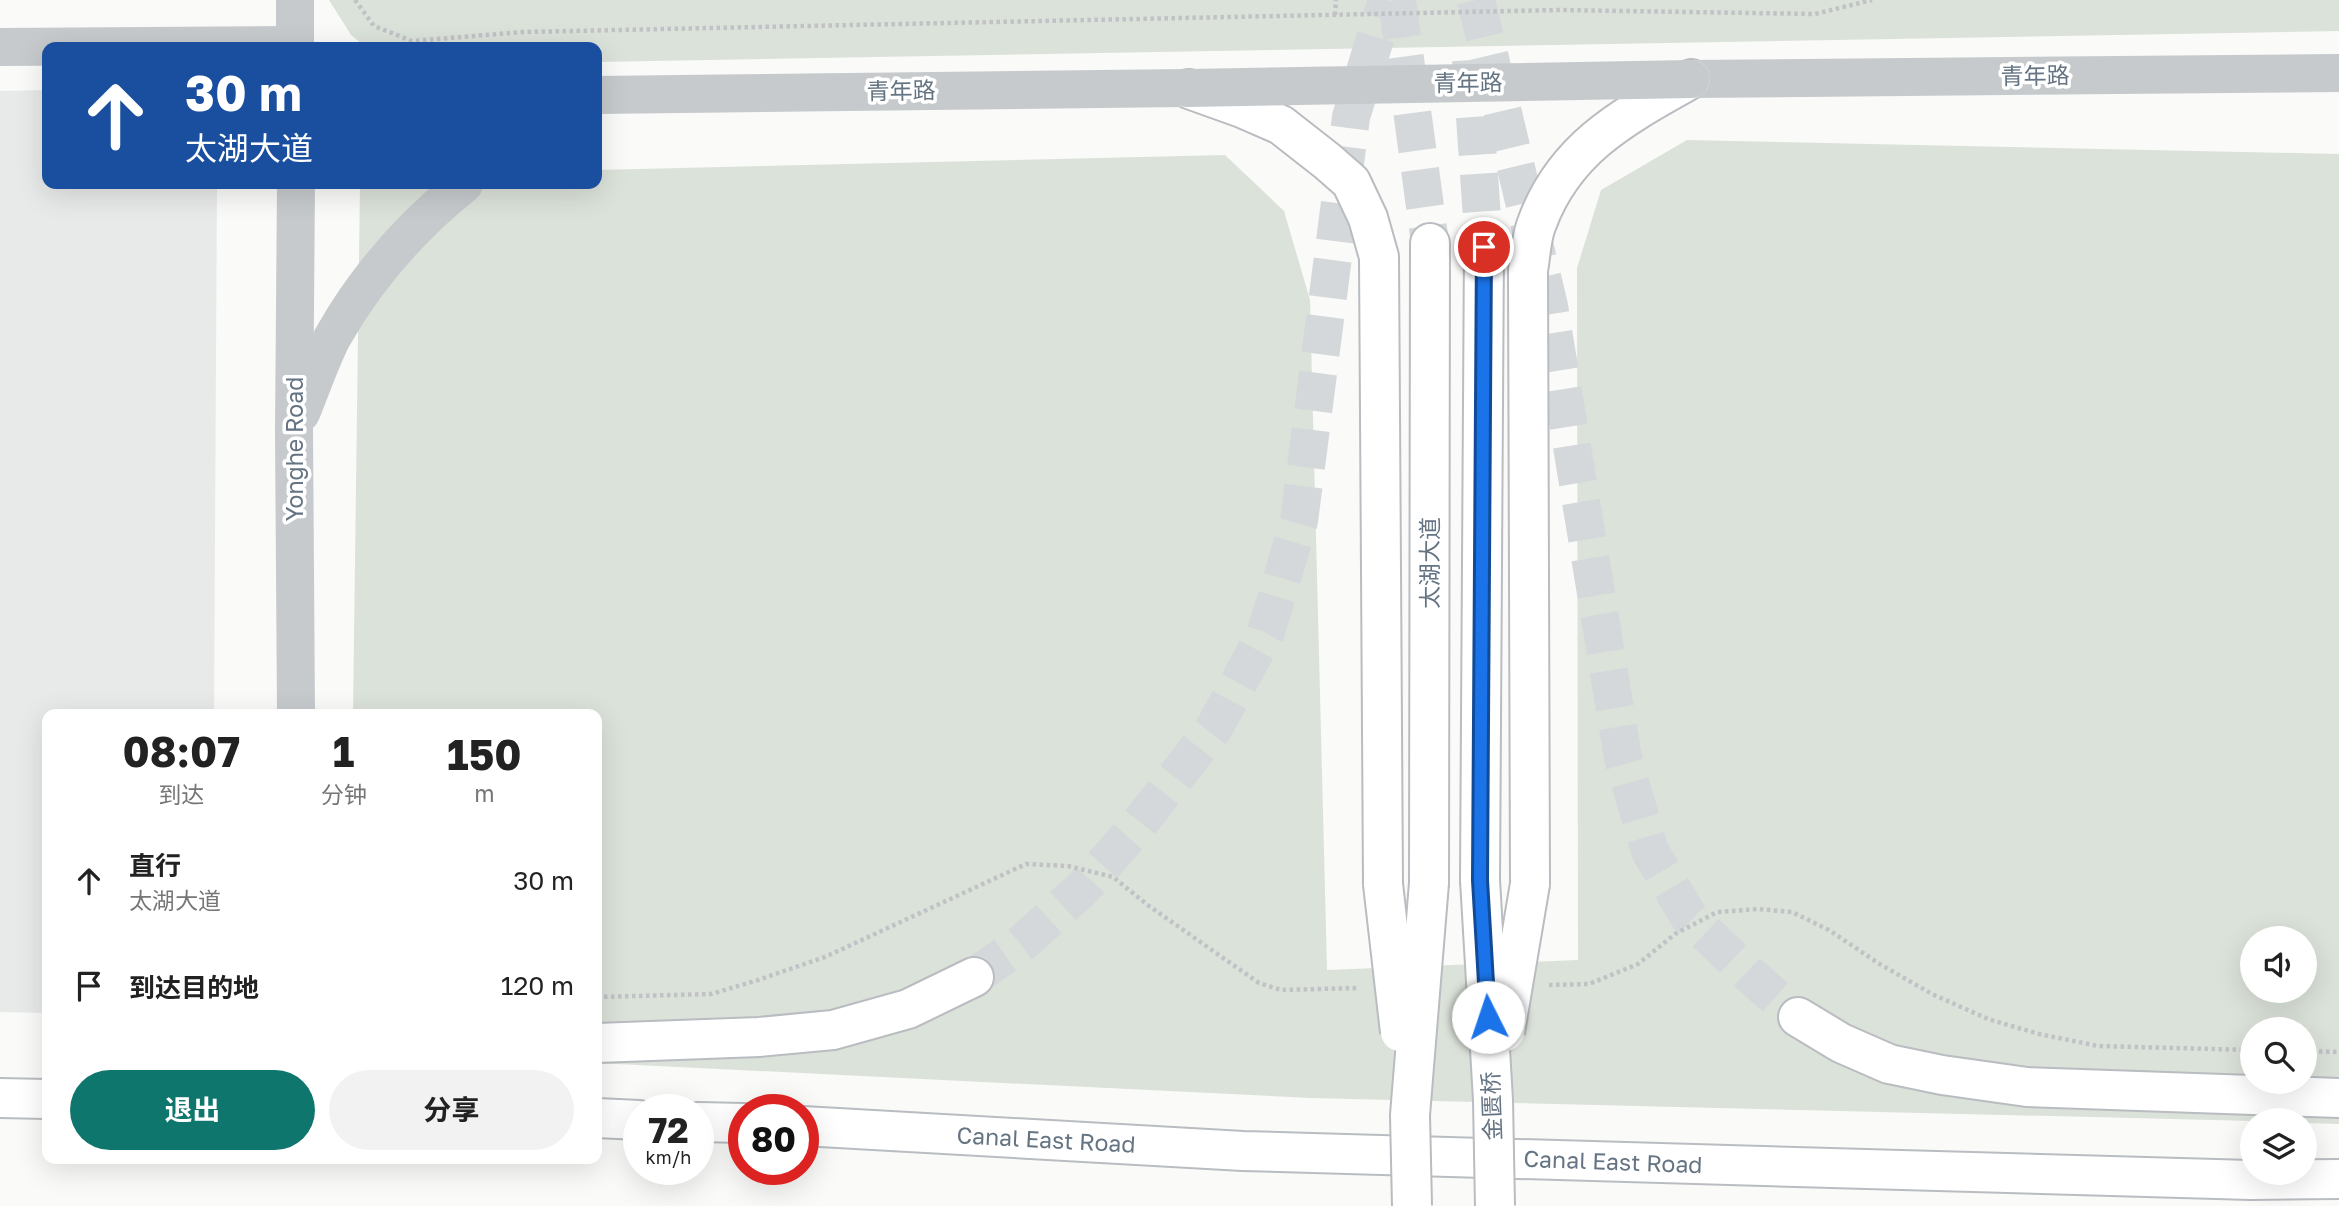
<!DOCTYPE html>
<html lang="zh">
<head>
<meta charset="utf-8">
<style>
	:root { --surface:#fff; --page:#f2f2f2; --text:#222; --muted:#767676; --accent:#0f766e }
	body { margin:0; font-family:"Golos Text","Noto Sans SC",sans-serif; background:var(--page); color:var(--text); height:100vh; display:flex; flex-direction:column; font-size:26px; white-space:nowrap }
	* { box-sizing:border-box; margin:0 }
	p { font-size:23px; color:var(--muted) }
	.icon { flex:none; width:38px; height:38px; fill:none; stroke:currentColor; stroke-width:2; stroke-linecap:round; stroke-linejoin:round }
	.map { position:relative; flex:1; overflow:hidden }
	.side { position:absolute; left:42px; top:709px; width:560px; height:455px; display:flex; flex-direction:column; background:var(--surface); border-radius:14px; box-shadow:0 7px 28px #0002 }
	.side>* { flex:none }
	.guide { position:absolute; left:42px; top:42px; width:560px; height:147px; border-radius:14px; box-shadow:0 7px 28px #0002; background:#1a4fa0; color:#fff; overflow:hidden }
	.controls { position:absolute; left:2240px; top:926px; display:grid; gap:14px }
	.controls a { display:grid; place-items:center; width:77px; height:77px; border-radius:50%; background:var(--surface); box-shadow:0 7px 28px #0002; font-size:35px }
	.speed { position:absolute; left:623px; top:1094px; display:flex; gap:14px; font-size:35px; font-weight:700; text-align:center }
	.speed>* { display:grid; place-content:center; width:91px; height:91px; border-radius:50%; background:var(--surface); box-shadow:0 7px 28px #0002; line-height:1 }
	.speed small { font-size:18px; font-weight:400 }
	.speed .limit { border:10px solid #d22; background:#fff; color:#111 }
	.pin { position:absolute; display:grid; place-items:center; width:60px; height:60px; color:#fff; margin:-30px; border:4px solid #fff; border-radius:50%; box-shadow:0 2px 7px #0007 }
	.me { position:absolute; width:77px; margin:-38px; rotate:356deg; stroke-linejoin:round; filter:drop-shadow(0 0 5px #0008) }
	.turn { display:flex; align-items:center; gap:24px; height:147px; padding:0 28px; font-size:32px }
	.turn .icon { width:91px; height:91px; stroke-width:2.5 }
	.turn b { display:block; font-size:49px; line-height:60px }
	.eta { display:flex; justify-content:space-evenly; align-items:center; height:119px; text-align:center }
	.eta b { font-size:42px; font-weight:700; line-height:49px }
	.action { display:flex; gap:14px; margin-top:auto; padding:14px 28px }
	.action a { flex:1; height:80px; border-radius:42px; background:var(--accent); color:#fff; font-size:28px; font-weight:700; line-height:80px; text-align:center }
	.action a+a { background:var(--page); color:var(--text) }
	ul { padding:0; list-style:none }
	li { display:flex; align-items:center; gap:21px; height:105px; padding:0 28px }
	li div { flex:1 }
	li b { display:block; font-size:26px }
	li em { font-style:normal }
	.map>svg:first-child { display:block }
	.built { fill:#e8e9e9 }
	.green { fill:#dbe2d9; fill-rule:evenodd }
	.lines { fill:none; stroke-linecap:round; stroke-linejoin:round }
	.trunk-tunnel { stroke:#d5d8db; stroke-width:38; stroke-dasharray:38 19; stroke-linecap:butt }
	.primary-casing { stroke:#b9bdc1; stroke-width:42 }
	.trunk-casing { stroke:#b9bcc0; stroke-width:42 }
	.path { stroke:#c0c2c5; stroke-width:4.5; stroke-dasharray:3.5 3.5; stroke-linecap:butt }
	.minor { stroke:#c6cacd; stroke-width:38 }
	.tertiary { stroke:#c6cacd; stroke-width:38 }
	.primary { stroke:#fff; stroke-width:38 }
	.trunk { stroke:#fff; stroke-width:38 }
	.trunk-bridge-casing { stroke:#b9bcc0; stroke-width:42; stroke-linecap:butt }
	.tertiary-bridge { stroke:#c6cacd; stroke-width:38 }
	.trunk-bridge { stroke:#fff; stroke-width:38 }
	.route-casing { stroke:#114b97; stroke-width:18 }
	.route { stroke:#1a73e8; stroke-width:12 }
	.labels { text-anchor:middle; stroke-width:7; stroke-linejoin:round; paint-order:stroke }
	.street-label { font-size:23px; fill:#657483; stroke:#fff }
</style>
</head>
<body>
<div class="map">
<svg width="2339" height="1206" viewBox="0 0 2339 1206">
	<rect width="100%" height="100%" fill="#fafaf8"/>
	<!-- built -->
	<path class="built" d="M47,90V184H217L214,714H47V1013L0,1012V91Z"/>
	<!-- green -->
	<g class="green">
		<path d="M329,0H2339V31L597,62V47H366L351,35Z"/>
		<path d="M1687,140L2339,154V1124L2305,1123V1120L2252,1121L1311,1098L597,1063V714H353L360,184H597V170L1225,155L1284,211L1310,300L1327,970L1578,960L1577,268L1601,190ZM2252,938H2305V990H2252ZM2252,1029H2305V1082H2252Z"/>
	</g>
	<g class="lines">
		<!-- trunk-tunnel -->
		<g class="trunk-tunnel">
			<path d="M1397,0L1430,243"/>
			<path d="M1476,0L1549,306L1623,758L1650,851L1689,917L1750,975L1798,1017"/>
			<path d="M1471,60L1484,246"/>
			<path d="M974,977L1021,944L1081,890L1135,829L1214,728L1266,632L1299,521L1351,117L1387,0"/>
		</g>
		<defs>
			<g id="primary">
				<path d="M0,1098L47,1099"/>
				<path d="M597,1118L639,1120"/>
				<path d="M698,1122L744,1123"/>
				<path d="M803,1126L1243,1151L2251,1180L2339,1179"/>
			</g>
			<g id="trunk">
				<path d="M1189,89L1242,108L1281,125L1327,161L1351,182L1368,218L1379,257L1383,884"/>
				<path d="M1480,880L1484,246"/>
				<path d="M1429,883L1430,243"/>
				<path d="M1530,884L1528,270C1531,255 1531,237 1537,223C1565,147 1625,116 1691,79"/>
				<path d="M1798,1017L1841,1043L1889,1064L1942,1075L2027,1087L2339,1098"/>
				<path d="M597,1043L759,1037L833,1030L908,1009L974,977"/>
			</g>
		</defs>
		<!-- primary casing -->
		<use href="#primary" class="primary-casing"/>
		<!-- trunk casing -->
		<use href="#trunk" class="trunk-casing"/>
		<!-- path -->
		<g class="path">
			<path d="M355,0L374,26L412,41L523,32L1559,10L1815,14L1872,0"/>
			<path d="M1335,15L1336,0"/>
			<path d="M1549,985L1589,984L1638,964L1675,934L1717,912L1758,909L1792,912L1829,930L1878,963L1932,994L1988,1019L2039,1034L2098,1046L2252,1050"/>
			<path d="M597,997L711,994L758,980L825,957L1026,864L1068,866L1113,877L1149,906L1259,983L1281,990L1358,988"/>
			<path d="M2305,1051L2339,1052"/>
		</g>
		<!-- minor -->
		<path class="minor" d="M0,47L295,45"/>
		<!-- tertiary -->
		<g class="tertiary">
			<path d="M295,47V0"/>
			<path d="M1691,79L2339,73"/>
			<path d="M597,95L1187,88"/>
			<path d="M301,413C311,389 320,362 332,338C365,279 412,226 464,184"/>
			<path d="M296,714L294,431L296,184"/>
		</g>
		<!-- primary -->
		<use href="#primary" class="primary"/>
		<!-- trunk -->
		<use href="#trunk" class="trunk"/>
		<defs>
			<g id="trunk-bridge">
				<path d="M1480,880L1493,1100L1495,1206"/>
				<path d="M1383,884L1400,1032"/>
				<path d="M1505,1032L1530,884"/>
				<path d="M1412,1206L1410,1115L1429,883"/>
			</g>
		</defs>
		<!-- trunk-bridge casing -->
		<use href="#trunk-bridge" class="trunk-bridge-casing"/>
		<!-- tertiary-bridge -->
		<path class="tertiary-bridge" d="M1187,88L1691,79"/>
		<!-- trunk-bridge -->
		<use href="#trunk-bridge" class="trunk-bridge"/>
	</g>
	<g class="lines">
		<defs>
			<path id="route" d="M1484,247L1480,880L1488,1017"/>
		</defs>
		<!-- route casing -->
		<use href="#route" class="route-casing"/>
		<!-- route -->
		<use href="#route" class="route"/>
	</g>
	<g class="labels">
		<!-- street labels -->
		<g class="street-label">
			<text transform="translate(2035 76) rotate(-1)" y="8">青年路</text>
			<text transform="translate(1468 83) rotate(-1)" y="8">青年路</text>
			<text transform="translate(901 91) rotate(-1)" y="8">青年路</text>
			<text transform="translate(295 449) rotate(-90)" y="8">Yonghe Road</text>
			<text transform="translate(1430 563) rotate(-90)" y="8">太湖大道</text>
			<text transform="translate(1492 1106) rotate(-92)" y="8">金匮桥</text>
			<text transform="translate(1046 1140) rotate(3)" y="8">Canal East Road</text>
			<text transform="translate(1613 1162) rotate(2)" y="8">Canal East Road</text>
		</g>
	</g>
</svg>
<div class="controls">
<a><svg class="icon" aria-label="sound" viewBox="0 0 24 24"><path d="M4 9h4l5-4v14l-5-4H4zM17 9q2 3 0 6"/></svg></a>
<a><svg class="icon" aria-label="search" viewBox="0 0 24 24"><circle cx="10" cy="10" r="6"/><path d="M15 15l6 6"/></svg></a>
<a><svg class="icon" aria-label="layers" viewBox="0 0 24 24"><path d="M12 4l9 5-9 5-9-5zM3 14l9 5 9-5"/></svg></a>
</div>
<div class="speed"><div>72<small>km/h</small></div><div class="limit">80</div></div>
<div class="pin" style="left:1484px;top:247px;background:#d93025"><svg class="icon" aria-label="arrive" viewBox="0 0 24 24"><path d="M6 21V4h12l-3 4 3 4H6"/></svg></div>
<svg class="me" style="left:1488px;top:1017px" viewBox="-20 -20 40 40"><circle r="19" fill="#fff"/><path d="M0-13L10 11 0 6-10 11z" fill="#1a73e8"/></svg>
<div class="guide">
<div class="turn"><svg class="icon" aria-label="ahead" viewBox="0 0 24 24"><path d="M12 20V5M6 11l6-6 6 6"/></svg><div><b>30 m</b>太湖大道</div></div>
</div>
<section class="side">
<div class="eta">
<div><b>08:07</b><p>到达</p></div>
<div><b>1</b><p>分钟</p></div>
<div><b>150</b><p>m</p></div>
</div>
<ul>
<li><svg class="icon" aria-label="ahead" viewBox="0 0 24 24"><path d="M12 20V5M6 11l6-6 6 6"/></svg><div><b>直行</b><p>太湖大道</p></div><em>30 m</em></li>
<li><svg class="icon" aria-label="arrive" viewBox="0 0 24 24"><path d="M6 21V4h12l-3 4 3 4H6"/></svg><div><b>到达目的地</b></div><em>120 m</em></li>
</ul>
<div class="action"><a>退出</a><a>分享</a></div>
</section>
</div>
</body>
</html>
